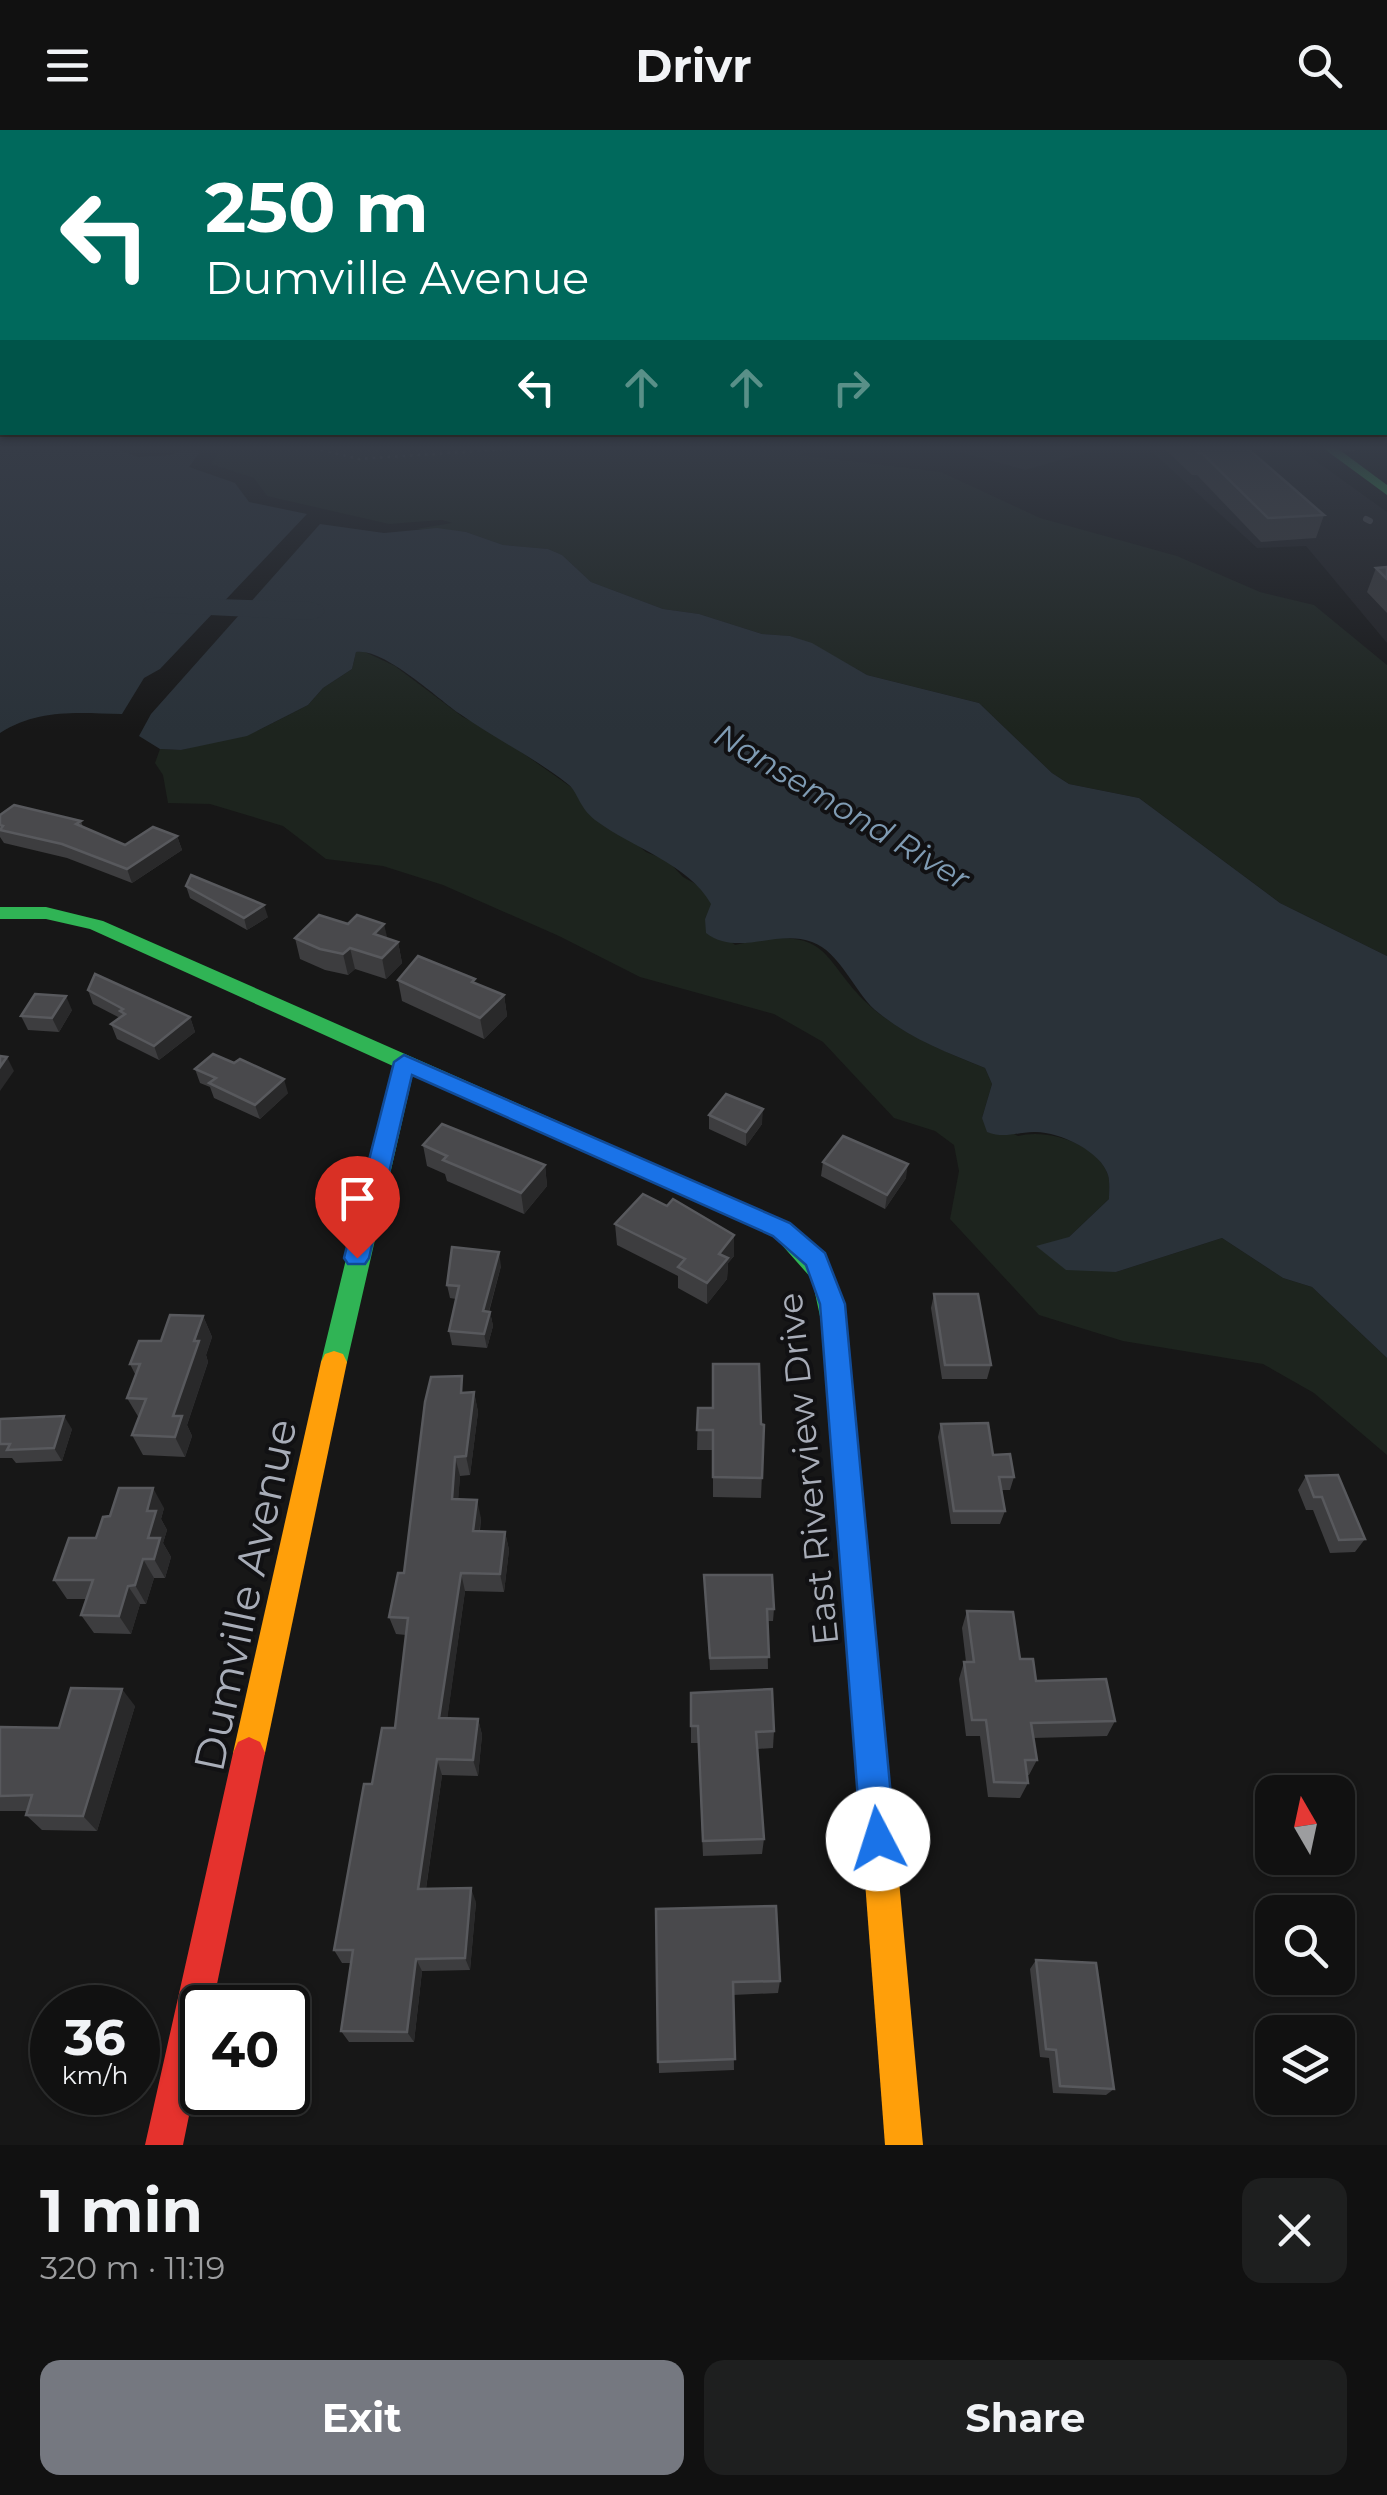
<!DOCTYPE html>
<html lang="en">
<head>
<meta charset="utf-8">
<style>
	:root { --surface:#111; --page:#1e1f1f; --text:#f1f3f6; --muted:#9c9d9f; --line:#303131; --accent:#757880 }
	body { margin:0; font-family:Montserrat,sans-serif; background:var(--page); color:var(--text); height:100vh; display:flex; flex-direction:column; font-size:38px; white-space:nowrap }
	* { box-sizing:border-box; margin:0 }
	p { font-size:32px; color:var(--muted) }
	.icon { flex:none; width:55px; height:55px; fill:none; stroke:currentColor; stroke-width:2; stroke-linecap:round; stroke-linejoin:round }
	.map { position:relative; height:2015px; overflow:hidden }
	.details { display:flex; flex-direction:column; background:var(--surface); flex:1 }
	.details>* { flex:none }
	.banner { position:absolute; left:0px; top:0px; width:1388px; height:305px; box-shadow:0 2px 8px #0004,0 0 0 2px var(--line); background:#00695c; color:#fff; overflow:hidden }
	.needle { width:65px; rotate:351deg }
	.tools { position:absolute; left:1255px; top:1645px; display:grid; gap:20px }
	.tools a { display:grid; place-items:center; width:100px; height:100px; border-radius:20px; background:var(--surface); box-shadow:0 2px 8px #0004,0 0 0 2px var(--line); font-size:50px }
	.speed { position:absolute; left:30px; top:1855px; display:flex; gap:20px; font-size:50px; font-weight:700; text-align:center }
	.speed>* { display:grid; place-content:center; width:130px; height:130px; border-radius:50%; background:var(--surface); box-shadow:0 2px 8px #0004,0 0 0 2px var(--line); line-height:1 }
	.speed small { font-size:25px; font-weight:400 }
	.speed .limit { border:5px solid #111; border-radius:15px; background:#fff; color:#111 }
	.pin { position:absolute; display:grid; place-items:center; width:85px; height:85px; color:#fff; margin:-102px -42px; border-radius:50% 50% 50% 0; rotate:-45deg; box-shadow:0 0 10px #0007 }
	.pin .icon { rotate:45deg }
	.me { position:absolute; width:110px; margin:-55px; rotate:355deg; stroke-linejoin:round; filter:drop-shadow(0 0 8px #0008) }
	.turn { display:flex; align-items:center; gap:35px; height:210px; padding:0 40px; font-size:45px }
	.turn .icon { width:130px; height:130px; stroke-width:2.5 }
	.turn b { display:block; font-size:70px; line-height:85px }
	.lanes { display:flex; align-items:center; height:95px; padding:0 40px; background:#0003; justify-content:center; gap:50px; direction:ltr }
	.lanes .off { opacity:.35 }
	.round { display:grid; place-items:center; flex:none; width:105px; height:105px; border-radius:20px; background:var(--page) }
	.overview { display:flex; align-items:center; justify-content:space-between; height:170px; padding:0 40px }
	h1 { font-size:60px; font-weight:700; line-height:75px }
	.action { display:flex; gap:20px; margin-top:auto; padding:20px 40px }
	.action a { flex:1; height:115px; border-radius:20px; background:var(--accent); color:#fff; font-size:40px; font-weight:700; line-height:115px; text-align:center }
	.action a+a { background:var(--page); color:var(--text) }
	header { display:flex; justify-content:space-between; align-items:center; height:130px; padding:0 40px; background:var(--surface); font-size:45px; font-weight:700 }
	.map>svg:first-child { display:block }
	.built { fill:#212123 }
	.green { fill:#1d241e }
	.water { fill:#2a3239 }
	.lines { fill:none; stroke-linecap:round; stroke-linejoin:round }
	.river { fill:#2a3239; fill-rule:evenodd }
	.path { stroke:#4d4e52; stroke-width:2.5; stroke-dasharray:2.5 5; stroke-linecap:butt }
	.lane { stroke:#4b4c50; stroke-width:6 }
	.fast { fill:#30b455; fill-rule:evenodd }
	.slow { fill:#ff9f0a; fill-rule:evenodd }
	.jam { fill:#e5322d; fill-rule:evenodd }
	.wall { fill:#3d3d3f }
	.shaded-wall { fill:#29292a }
	.building { fill:#49494c; stroke:#58595d; stroke-width:2.5 }
	.route { fill:#1a73e8; stroke:#114b97; stroke-width:2.5 }
	.labels { text-anchor:middle; stroke-width:8; stroke-linejoin:round; paint-order:stroke }
	.far-water-label { font-size:32px; font-style:italic; fill:#7f9bb3; stroke:#111113 }
	.street-label { font-size:35px; fill:#a8adb8; stroke:#111113 }
	.near-street-label { font-size:42px; fill:#a8adb8; stroke:#111113 }
</style>
</head>
<body>
<header><svg class="icon" aria-label="menu" viewBox="0 0 24 24"><path d="M4 6h16M4 12h16M4 18h16"/></svg>Drivr<svg class="icon" aria-label="search" viewBox="0 0 24 24"><circle cx="10" cy="10" r="6"/><path d="M15 15l6 6"/></svg></header>
<div class="map">
<svg width="1387" height="2015" viewBox="0 0 1387 2015">
	<rect width="100%" height="100%" fill="#171717"/>
	<!-- built -->
	<g class="built">
		<path d="M944,318H1103L1025,340Z"/>
		<path d="M1148,318H1298L1387,382V513L1306,416L1257,418Z"/>
	</g>
	<!-- green -->
	<g class="green">
		<path d="M222,318H817L798,325L941,342L1040,388L1177,426L1260,462L1314,475L1387,535V826L1280,773L1139,668L1069,654L1052,643L979,573L867,545L812,514L790,506L762,504L699,484L663,479L591,452L562,425L548,419L503,415L466,402L416,399L452,393L442,390L389,394L267,366L254,348L211,334Z"/>
		<path d="M363,521L395,536L463,587L490,600L571,657L646,722L668,731L683,747L703,758L712,774L705,789L735,815C841,791 817,836 881,885C913,909 948,923 985,938L992,954L982,988L1018,1006C1046,998 1098,1013 1108,1045C1110,1052 1109,1062 1109,1069L1069,1107L1116,1142L1222,1108L1283,1148L1312,1157L1387,1228V1325L1314,1263L1263,1234L1123,1211L1039,1185L950,1089L959,1041L954,1015L935,1001L894,988L823,912L774,884L640,847L559,806L443,755L383,736L326,729L283,696L210,674L168,673L163,645L155,633L160,619L181,620L259,600L308,575L323,558L352,539L356,522Z"/>
	</g>
	<!-- water -->
	<g class="water">
		<path d="M0,318H113L138,327L171,325L188,318L200,322L189,337L235,353L249,372L307,384L160,539L144,548L122,584C78,583 39,578 0,603Z"/>
		<path d="M320,394L384,403L437,398L466,402L503,415L548,419L562,425L591,452L663,479L699,484L762,504L790,506L812,513L867,545L979,573L1052,643L1069,654L1139,668L1280,773L1387,826V1228L1312,1157L1283,1148L1222,1108L1116,1142L1066,1140L1036,1116L1069,1107L1109,1069C1109,1062 1110,1052 1108,1045C1101,1021 1058,1001 1034,1002C1017,1002 1005,1009 987,1002L982,988L992,954L985,938C946,922 908,908 875,880C854,861 840,822 812,812C776,799 738,827 706,803L705,789L711,774C689,734 632,718 595,690C579,677 578,663 569,655C534,627 495,609 460,584C437,568 383,517 356,522L352,539L323,558L308,575L247,606L181,620L160,619L139,606L151,584Z"/>
	</g>
	<g class="lines">
		<!-- river -->
		<path class="river" d="M157,467L310,472L321,475L325,481L321,487L310,490L146,482L142,476L146,470Z"/>
		<!-- path -->
		<path class="path" d="M314,318L359,329L523,318"/>
		<!-- lane -->
		<g class="lane">
			<path d="M1332,320L1353,318"/>
			<path d="M1366,389L1370,391"/>
		</g>
		<!-- fast -->
		<g class="fast">
			<path d="M1323,318H1337L1387,355V365Z"/>
			<path d="M0,777H46L103,791L789,1093C821,1120 841,1146 846,1188C848,1199 850,1209 845,1219L836,1223L827,1219L812,1149L773,1105L413,944L347,1232L343,1240L334,1243L325,1240L321,1232L393,936L90,799L46,789H0Z"/>
		</g>
		<!-- slow -->
		<g class="slow">
			<path d="M334,1221L343,1224L347,1232L265,1623L260,1634L249,1639L238,1634L233,1623L321,1232L325,1224Z"/>
			<path d="M870,1591L881,1596L886,1607L923,2015H885L854,1607L859,1596Z"/>
		</g>
		<!-- jam -->
		<g class="jam">
			<path d="M836,1201L845,1205L849,1212L886,1607L881,1618L870,1623L859,1618L854,1607L823,1212L827,1205Z"/>
			<path d="M249,1607L260,1612L265,1623L212,1878H202V1922L183,2015H145L233,1623L238,1612Z"/>
		</g>
	</g>
	<!-- wall -->
	<g class="wall">
		<path d="M1164,318H1247L1324,385L1316,408L1261,412L1197,345H1192Z"/>
		<path d="M1387,437V483L1367,462L1376,438Z"/>
		<path d="M0,685L81,691L83,697L125,715L177,706L182,720L132,753L67,728L4,713L0,707Z"/>
		<path d="M186,756L268,787L247,800L190,768Z"/>
		<path d="M295,808H387L398,812L402,833L386,849L355,839L348,845L325,840L300,829Z"/>
		<path d="M398,850L476,853L504,865L507,886L484,909L402,871Z"/>
		<path d="M88,860L190,887L195,902L159,930L117,909L111,894L120,888L93,874Z"/>
		<path d="M72,880L59,902L28,900L21,886Z"/>
		<path d="M195,939L288,963L260,989L214,968L210,957L200,953Z"/>
		<path d="M709,985L762,994L746,1016L709,999Z"/>
		<path d="M423,1015L545,1035L547,1056L524,1084L447,1051L445,1044L427,1036Z"/>
		<path d="M823,1032L906,1048L885,1079L821,1046Z"/>
		<path d="M615,1094L734,1126L728,1133L727,1149L707,1174L678,1158V1146L617,1115Z"/>
		<path d="M501,1136L489,1182H490L493,1196L487,1218L452,1215L449,1201L456,1169L450,1168L447,1155Z"/>
		<path d="M934,1164L991,1235L987,1249H942L931,1178Z"/>
		<path d="M203,1186L212,1207L206,1225L208,1232L187,1295L192,1306L185,1327L143,1325L132,1305L139,1288L127,1268L136,1246L130,1234L161,1211Z"/>
		<path d="M474,1262L478,1282L470,1345L460,1346L458,1369L481,1388L480,1401L505,1402L509,1420L504,1462L465,1461L447,1589H478L482,1605L478,1646L442,1645L426,1759L476,1772L470,1840L422,1841L414,1912H349L341,1901L351,1833H342L334,1820L372,1654L395,1598L406,1505L396,1504L389,1487L466,1263Z"/>
		<path d="M698,1278L764,1295L761,1368L713,1367V1320H697Z"/>
		<path d="M941,1294L993,1325L1014,1347L1010,1360H1001L1005,1381L1000,1394H951L938,1307Z"/>
		<path d="M72,1299L62,1331L16,1333L12,1328H0V1314Z"/>
		<path d="M1306,1346L1365,1409L1355,1422L1330,1423L1313,1380H1306L1298,1360Z"/>
		<path d="M164,1378L161,1389L167,1400L163,1413L171,1427L165,1448H154L146,1474H140L131,1504L94,1503L81,1485L86,1469H67L54,1450L96,1408L110,1386Z"/>
		<path d="M704,1445L774,1479L773,1491H767L768,1539L710,1540Z"/>
		<path d="M967,1481L1020,1529L1036,1551L1115,1591L1107,1606L1033,1608L1037,1630L1029,1645H1027L1028,1653L1020,1668L988,1667L980,1606H966L959,1549L964,1532H966L962,1498Z"/>
		<path d="M691,1563L774,1601L773,1618L757,1619L764,1709L762,1724L703,1726L698,1613H691Z"/>
		<path d="M135,1576L97,1701L42,1700L26,1685L28,1681H0V1597L59,1598Z"/>
		<path d="M656,1779L780,1851L778,1863L733,1865L734,1940L659,1943Z"/>
		<path d="M1036,1830L1114,1959L1106,1965L1053,1963L1049,1928L1040,1927L1030,1839Z"/>
	</g>
	<!-- shaded-wall -->
	<g class="shaded-wall">
		<path d="M177,706L182,720L132,753L127,739Z"/>
		<path d="M264,775L268,787L247,800L244,788Z"/>
		<path d="M384,794L389,815L374,804Z"/>
		<path d="M398,812L402,833L386,849L382,828Z"/>
		<path d="M350,818L355,839L348,845L343,824Z"/>
		<path d="M504,865L507,886L484,909L480,888Z"/>
		<path d="M66,866L72,880L59,902L52,888Z"/>
		<path d="M190,887L195,902L159,930L154,916Z"/>
		<path d="M7,927L14,941L0,961V937Z"/>
		<path d="M284,949L288,963L260,989L255,975Z"/>
		<path d="M763,979L762,994L746,1016V1002Z"/>
		<path d="M908,1034L906,1048L885,1079L887,1065Z"/>
		<path d="M545,1035L547,1056L524,1084L521,1063Z"/>
		<path d="M734,1105V1126L728,1133L727,1149L707,1174V1153L719,1124Z"/>
		<path d="M499,1122L501,1136L485,1195L483,1181Z"/>
		<path d="M490,1182L493,1196L487,1218L484,1204Z"/>
		<path d="M203,1186L212,1207L206,1225L208,1232L187,1295L192,1306L185,1327L175,1307L173,1286Z"/>
		<path d="M474,1262L478,1282L470,1345L466,1326Z"/>
		<path d="M64,1286L72,1299L62,1331L54,1318Z"/>
		<path d="M455,1327L460,1346L457,1388L452,1369Z"/>
		<path d="M153,1358L164,1378L161,1389L167,1400L163,1413L171,1427L165,1448L154,1429L148,1408L147,1381Z"/>
		<path d="M477,1370L481,1388L477,1419L473,1401Z"/>
		<path d="M505,1402L509,1420L504,1462L500,1444Z"/>
		<path d="M143,1429L154,1448L146,1474L135,1455Z"/>
		<path d="M461,1443L465,1461L445,1605L439,1588Z"/>
		<path d="M128,1456L140,1474L131,1504L119,1486Z"/>
		<path d="M122,1559L135,1576L97,1701L83,1686Z"/>
		<path d="M478,1589L482,1605L478,1646L473,1630Z"/>
		<path d="M437,1629L442,1645L424,1772L418,1759Z"/>
		<path d="M471,1758L476,1772L470,1840L465,1828Z"/>
		<path d="M416,1829L422,1841L414,1912L407,1902Z"/>
	</g>
	<!-- building -->
	<g class="building">
		<path d="M1193,318H1247L1324,385L1268,388L1202,323H1198Z"/>
		<path d="M1387,437V449L1376,438Z"/>
		<path d="M14,675L81,691L76,694L125,715L153,697L177,706L127,739L62,714L0,700L3,696L0,695V685Z"/>
		<path d="M191,745L264,775L244,788L186,756Z"/>
		<path d="M319,785L348,794L357,785L384,794L374,804L398,812L382,828L350,818L343,824L320,819L295,808Z"/>
		<path d="M418,826L475,849L472,852L504,865L480,888L398,850Z"/>
		<path d="M95,844L190,887L154,916L111,894L125,884L120,881L123,879L88,860Z"/>
		<path d="M35,864L66,866L52,888L21,886Z"/>
		<path d="M213,924L234,933L240,929L284,949L255,975L209,953L216,948L195,939Z"/>
		<path d="M0,926L7,927L0,937Z"/>
		<path d="M726,964L763,979L746,1002L709,985Z"/>
		<path d="M442,994L545,1035L521,1063L443,1030L447,1026L423,1015Z"/>
		<path d="M843,1006L908,1034L887,1065L823,1032Z"/>
		<path d="M643,1064L667,1076L673,1069L734,1105L719,1124L728,1128L707,1153L678,1137L685,1129L615,1094Z"/>
		<path d="M452,1117L499,1122L483,1181L490,1182L484,1204L449,1201L459,1156L447,1155Z"/>
		<path d="M934,1164H978L991,1235H945Z"/>
		<path d="M170,1185L203,1186L194,1211H199L173,1286H182L175,1307L132,1305L146,1269L127,1268L140,1234H130L139,1211H161Z"/>
		<path d="M713,1234H759L761,1294L764,1295L762,1348L713,1347V1300H697L698,1278H713Z"/>
		<path d="M462,1246L461,1263L474,1262L466,1326L455,1327L452,1369L477,1370L473,1401L505,1402L500,1444L461,1443L439,1588L478,1589L473,1630L437,1629L418,1759L471,1758L465,1828L416,1829L407,1902L341,1901L353,1820H334L364,1654H372L382,1598H395L408,1488L389,1487L398,1443H404L425,1272L431,1247Z"/>
		<path d="M64,1286L54,1318L7,1320L10,1314H0V1289Z"/>
		<path d="M988,1293L993,1325L1010,1324L1014,1347H999L1005,1381H954L941,1294Z"/>
		<path d="M1338,1345L1365,1409L1339,1410L1322,1367H1314L1306,1346Z"/>
		<path d="M119,1358H153L147,1381H156L148,1408H160L154,1429H143L135,1455L128,1456L119,1486L81,1485L93,1450H54L69,1408H96L103,1387L110,1386Z"/>
		<path d="M704,1445H772L774,1479H767L769,1527L710,1528Z"/>
		<path d="M967,1481L1013,1482L1020,1529H1033L1036,1551L1106,1549L1115,1591L1031,1593L1037,1630H1025L1028,1653L994,1652L986,1590H972L964,1532H974Z"/>
		<path d="M71,1558L122,1559L83,1686L26,1685L32,1665L0,1666V1597L59,1598Z"/>
		<path d="M772,1559L774,1601L756,1602L764,1709L703,1711L698,1596H691V1563Z"/>
		<path d="M776,1776L780,1851L733,1852L735,1929L658,1932L656,1779Z"/>
		<path d="M1036,1830L1096,1833L1114,1959L1060,1956L1056,1920L1046,1919Z"/>
	</g>
	<!-- sky -->
	<linearGradient id="sky" x2="0" y2="1"><stop stop-color="#0d0d0d"/><stop offset="0.53" stop-color="#363c47"/><stop offset="1" stop-color="#363c47" stop-opacity="0"/></linearGradient>
	<rect width="1387" height="600" fill="url(#sky)"/>
	<!-- route -->
	<path class="route" d="M404,925L790,1093L825,1123L845,1174L895,1709L890,1721L878,1726L866,1721L861,1709L820,1174L806,1135L773,1106L412,945L369,1128L365,1134H348L344,1128L394,932Z"/>
	<g class="labels">
		<!-- far-water labels -->
		<g class="far-water-label">
			<text transform="translate(842 677) rotate(31)" y="11">Nansemond River</text>
		</g>
		<!-- street labels -->
		<g class="street-label">
			<text transform="translate(808 1339) rotate(-96)" y="12">East Riverview Drive</text>
		</g>
		<!-- near-street labels -->
		<g class="near-street-label">
			<text transform="translate(245 1465) rotate(-78)" y="15">Dumville Avenue</text>
		</g>
	</g>
</svg>
<div class="tools">
<a><svg class="needle" viewBox="-14 -14 28 28"><path d="M0-13l5 13h-10z" fill="#e53935"/><path d="M0 13l5-13h-10z" fill="#9c9d9f"/></svg></a>
<a><svg class="icon" aria-label="search" viewBox="0 0 24 24"><circle cx="10" cy="10" r="6"/><path d="M15 15l6 6"/></svg></a>
<a><svg class="icon" aria-label="layers" viewBox="0 0 24 24"><path d="M12 4l9 5-9 5-9-5zM3 14l9 5 9-5"/></svg></a>
</div>
<div class="speed"><div>36<small>km/h</small></div><div class="limit">40</div></div>
<div class="pin" style="left:357px;top:1128px;background:#d93025"><svg class="icon" aria-label="arrive" viewBox="0 0 24 24"><path d="M6 21V4h12l-3 4 3 4H6"/></svg></div>
<svg class="me" style="left:878px;top:1709px" viewBox="-20 -20 40 40"><circle r="19" fill="#fff"/><path d="M0-13L10 11 0 6-10 11z" fill="#1a73e8"/></svg>
<div class="banner">
<div class="turn"><svg class="icon" aria-label="left" viewBox="0 0 24 24"><path d="M17 20v-9H6M10 6l-5 5 5 5"/></svg><div><b>250 m</b>Dumville Avenue</div></div>
<div class="lanes"><svg class="icon" aria-label="left" viewBox="0 0 24 24"><path d="M17 20v-9H6M10 6l-5 5 5 5"/></svg><svg class="icon off" aria-label="ahead" viewBox="0 0 24 24"><path d="M12 20V5M6 11l6-6 6 6"/></svg><svg class="icon off" aria-label="ahead" viewBox="0 0 24 24"><path d="M12 20V5M6 11l6-6 6 6"/></svg><svg class="icon off" aria-label="right" viewBox="0 0 24 24"><path d="M7 20v-9h11M14 6l5 5-5 5"/></svg></div>
</div>
</div>
<section class="details">
<div class="overview"><div><h1>1 min</h1><p>320 m · 11:19</p></div><a class="round"><svg class="icon" aria-label="close" viewBox="0 0 24 24"><path d="M6 6l12 12M18 6L6 18"/></svg></a></div>
<div class="action"><a>Exit</a><a>Share</a></div>
</section>
</body>
</html>
